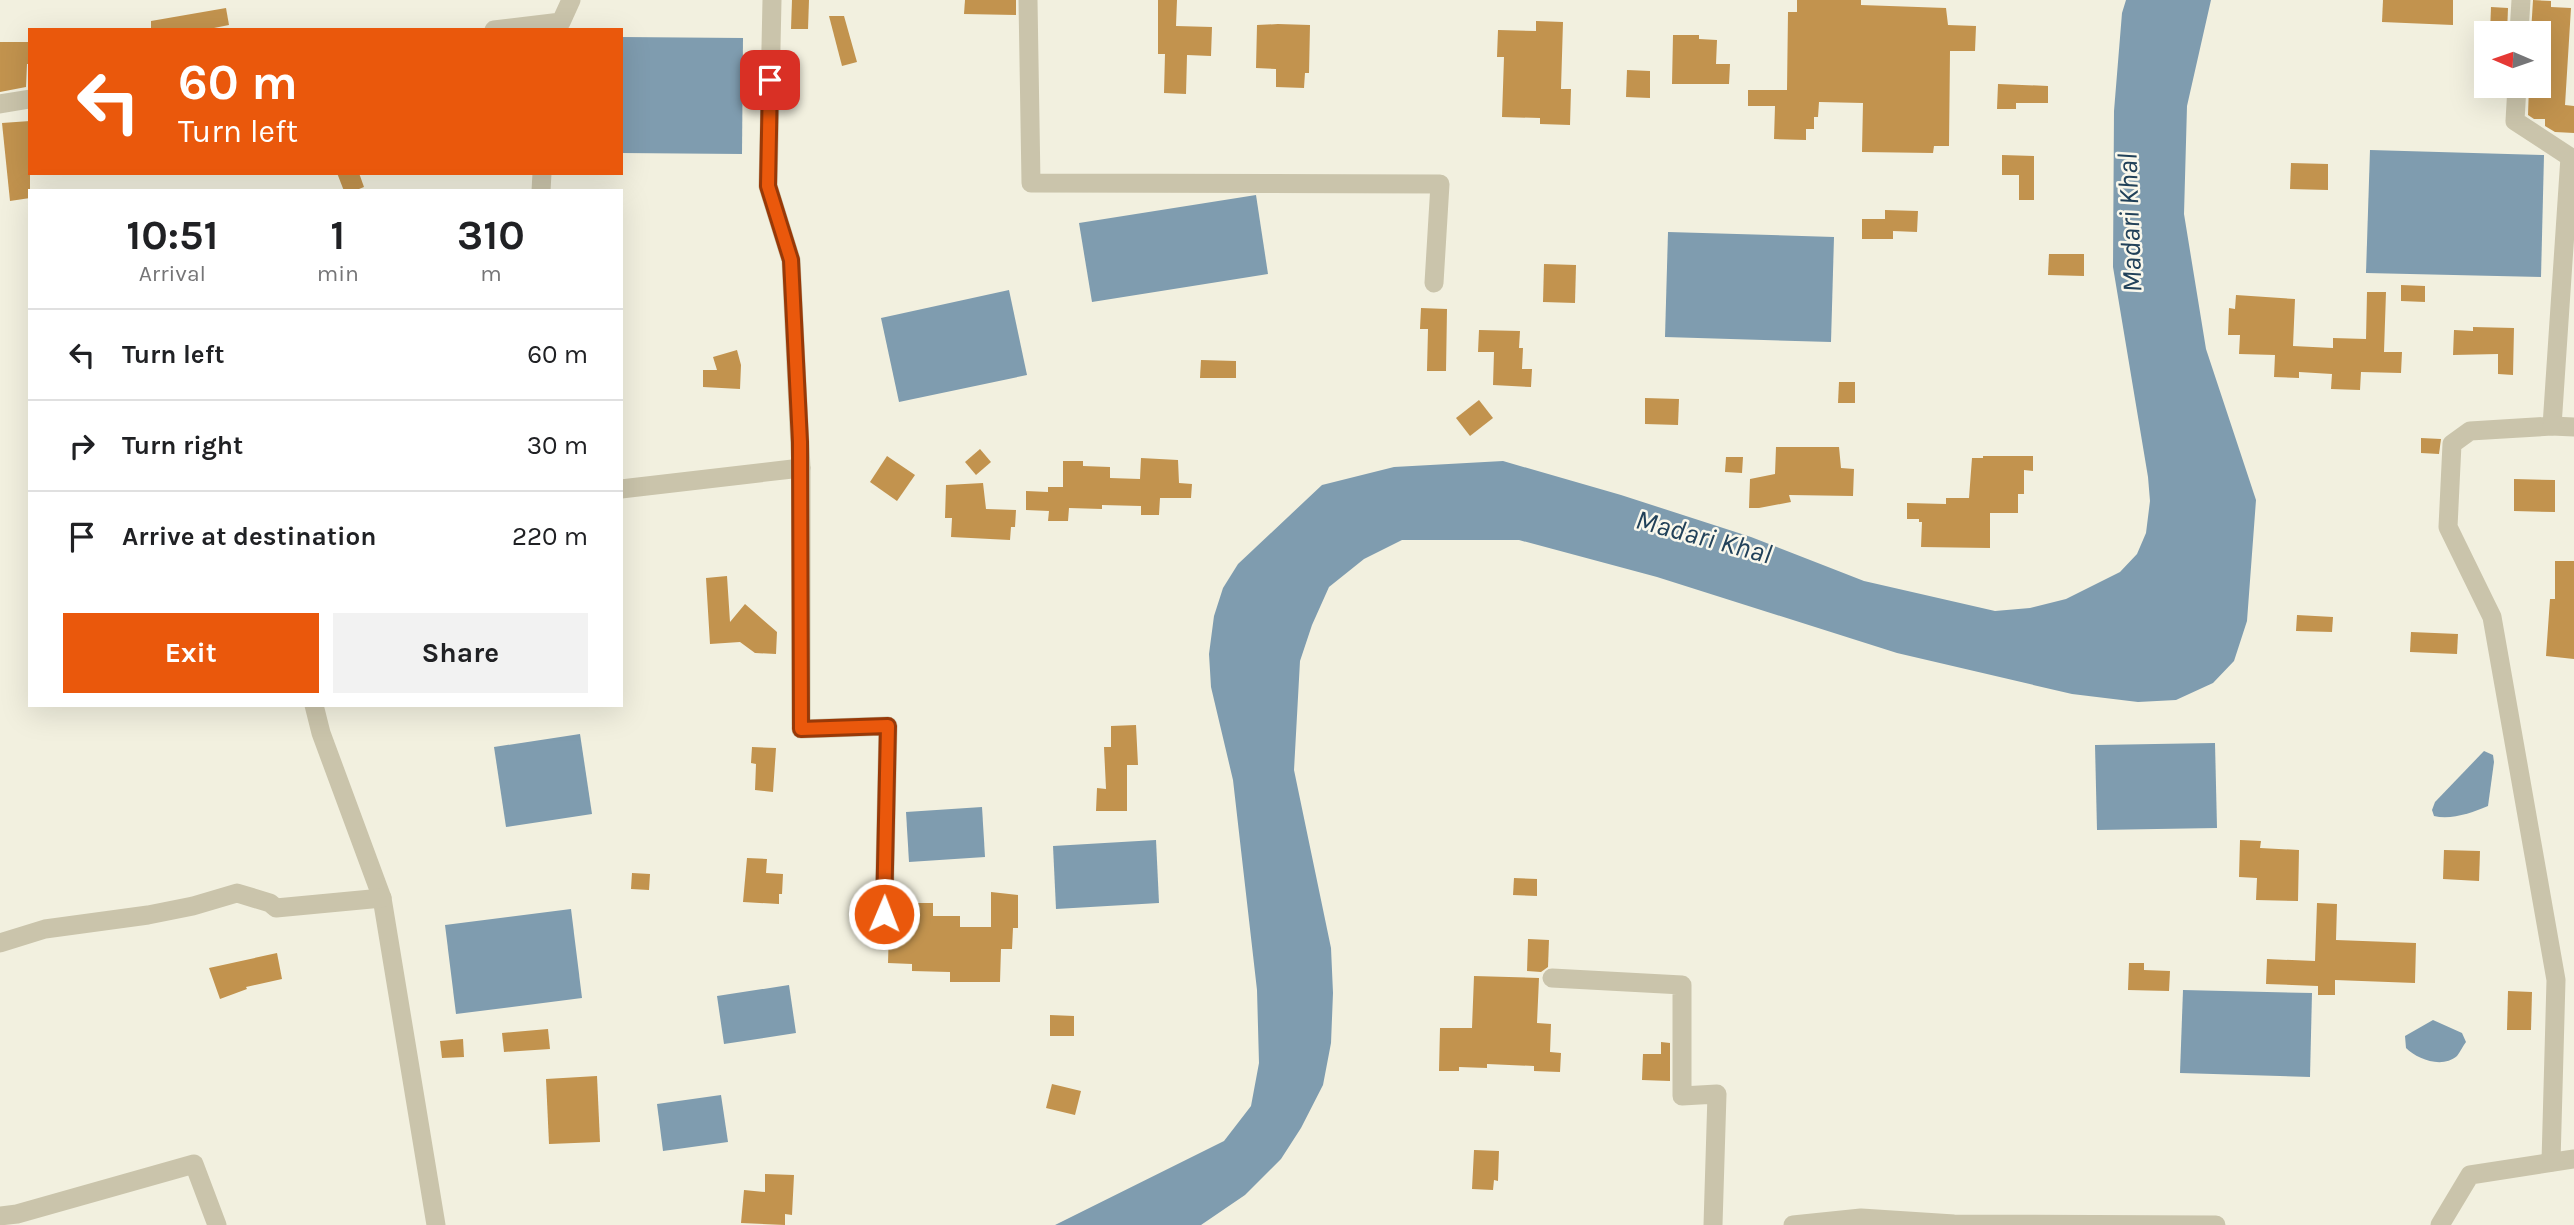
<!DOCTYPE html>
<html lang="en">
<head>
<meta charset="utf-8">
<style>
	:root { --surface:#fff; --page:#f2f2f2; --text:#202124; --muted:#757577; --line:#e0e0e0; --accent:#ea580c }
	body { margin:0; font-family:Karla,sans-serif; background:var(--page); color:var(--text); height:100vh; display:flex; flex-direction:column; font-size:26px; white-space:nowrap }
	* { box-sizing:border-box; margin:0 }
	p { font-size:23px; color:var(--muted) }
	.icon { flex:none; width:38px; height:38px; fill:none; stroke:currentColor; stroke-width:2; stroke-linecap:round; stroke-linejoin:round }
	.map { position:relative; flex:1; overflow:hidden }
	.panel { position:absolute; left:28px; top:189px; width:595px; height:518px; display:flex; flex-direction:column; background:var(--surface); border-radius:0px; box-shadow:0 7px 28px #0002 }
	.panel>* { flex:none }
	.hud { position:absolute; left:28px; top:28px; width:595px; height:147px; border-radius:0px; box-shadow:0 7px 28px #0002; background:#ea580c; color:#fff; overflow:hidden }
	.needle { width:46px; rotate:272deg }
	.controls { position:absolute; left:2474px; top:21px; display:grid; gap:14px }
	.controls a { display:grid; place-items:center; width:77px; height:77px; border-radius:0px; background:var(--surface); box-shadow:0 7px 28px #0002; font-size:35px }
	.pin { position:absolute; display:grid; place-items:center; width:60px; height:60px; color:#fff; margin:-30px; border-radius:14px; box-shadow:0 4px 10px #0006 }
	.me { position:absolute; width:77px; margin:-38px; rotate:1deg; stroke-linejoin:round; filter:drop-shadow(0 0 5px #0008) }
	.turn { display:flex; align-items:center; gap:24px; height:147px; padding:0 35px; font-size:32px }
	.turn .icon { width:91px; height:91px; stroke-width:2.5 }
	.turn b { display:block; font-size:49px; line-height:60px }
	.eta { display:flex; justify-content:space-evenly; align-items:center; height:119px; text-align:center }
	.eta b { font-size:42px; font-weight:700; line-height:49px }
	.cta { display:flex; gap:14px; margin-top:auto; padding:14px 35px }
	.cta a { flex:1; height:80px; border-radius:0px; background:var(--accent); color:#fff; font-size:28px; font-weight:700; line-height:80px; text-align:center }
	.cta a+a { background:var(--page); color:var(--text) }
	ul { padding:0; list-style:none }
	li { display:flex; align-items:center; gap:21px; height:91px; padding:0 35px; border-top:2px solid var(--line) }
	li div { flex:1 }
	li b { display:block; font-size:26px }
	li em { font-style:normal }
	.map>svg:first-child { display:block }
	.water { fill:#7f9caf }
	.building { fill:#c2934e }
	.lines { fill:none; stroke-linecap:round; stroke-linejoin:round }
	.minor { stroke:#cac4ab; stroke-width:19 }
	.route-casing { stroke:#983908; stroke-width:18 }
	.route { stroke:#ea580c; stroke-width:12 }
	.labels { text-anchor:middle; stroke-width:5; stroke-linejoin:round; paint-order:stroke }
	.water-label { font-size:28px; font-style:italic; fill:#214159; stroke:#faf8ec }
</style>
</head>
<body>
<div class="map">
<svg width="2574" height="1225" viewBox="0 0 2574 1225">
	<rect width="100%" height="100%" fill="#f2f0df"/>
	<!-- water -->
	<g class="water">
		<path d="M2126,0H2211L2187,106L2184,214L2206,349L2256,500L2247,621L2234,661L2213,683L2176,700L2138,702L2072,694L1897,653L1657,577L1519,540H1402L1364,559L1329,587L1312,625L1300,661L1294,770L1331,948L1333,993L1331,1043L1323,1085L1301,1128L1281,1159L1245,1195L1201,1225H1055L1224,1141L1251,1106L1259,1063L1257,990L1233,780L1211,687L1209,654L1214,616L1223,588L1238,564L1322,485L1394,467L1503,461L1621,495L1751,537L1864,581L1995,611L2030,608L2066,599L2120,572L2137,554L2146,533L2150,501L2148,477L2113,267L2114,111L2122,13Z"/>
		<path d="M621,37L743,38L742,154L621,153Z"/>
		<path d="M2370,150L2544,155L2541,277L2366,273Z"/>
		<path d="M1256,195L1268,274L1092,302L1079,223Z"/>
		<path d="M1668,232L1834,237L1831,342L1665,337Z"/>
		<path d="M1009,290L1027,375L899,402L881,318Z"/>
		<path d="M580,734L592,814L506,827L494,747Z"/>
		<path d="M2215,743L2217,828L2097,830L2095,745Z"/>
		<path d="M2484,751L2493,755L2494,762L2488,806C2472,813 2451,820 2434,816L2432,810L2435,802Z"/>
		<path d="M982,807L985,857L909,862L906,812Z"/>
		<path d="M1156,840L1159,903L1056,909L1053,846Z"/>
		<path d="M571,909L582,998L456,1014L445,925Z"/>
		<path d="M789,985L796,1033L724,1044L717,996Z"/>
		<path d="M2183,990L2312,993L2310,1077L2180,1073Z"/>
		<path d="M2433,1020L2462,1033L2466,1042C2463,1046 2460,1052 2457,1056C2442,1069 2417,1059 2406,1048L2405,1036Z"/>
		<path d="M721,1095L728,1142L663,1151L657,1104Z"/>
	</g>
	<!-- building -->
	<g class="building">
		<path d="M792,0H809L808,29H791Z"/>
		<path d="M965,0H1016V15L964,14Z"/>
		<path d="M1158,0H1177L1176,26L1212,27L1211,56L1187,55L1186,94L1164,93L1165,54H1158Z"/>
		<path d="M1797,0H1861V5L1946,8L1948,25L1976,26L1975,51H1950L1949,146H1934L1933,153L1862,152L1863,103L1819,102L1818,117H1814V129H1806V140L1774,139L1775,106H1748V90H1787L1788,12H1797Z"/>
		<path d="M2383,0H2453V25L2382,22Z"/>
		<path d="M2533,0L2551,1V7L2571,8L2565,105L2574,106V133L2555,132L2545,126V119H2534L2528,115L2529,86H2539V33H2531Z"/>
		<path d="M2491,7L2508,8L2507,33H2490Z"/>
		<path d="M226,8L229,25L204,30H151V21Z"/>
		<path d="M829,16H844L857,62L842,66Z"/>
		<path d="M1536,21L1563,22L1561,89H1571L1570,125L1540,124V118L1502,117L1504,57H1497L1498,30L1536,31Z"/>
		<path d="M1278,24L1310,25L1309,73H1305L1304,88L1276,87V69L1256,68L1257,25Z"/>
		<path d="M1673,35H1699V39L1717,40L1716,64H1730L1729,84H1672Z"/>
		<path d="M0,42H30V64H27L26,87L0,92Z"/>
		<path d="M1627,70L1650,71V98L1626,97Z"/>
		<path d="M1998,84L2048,86V103H2016V109H1997Z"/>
		<path d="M30,121V198L10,201L2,123Z"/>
		<path d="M2002,155L2034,156V200H2019V175H2002Z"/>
		<path d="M2291,163L2328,164V190L2290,189Z"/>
		<path d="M337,173H359L364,187L354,191H344Z"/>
		<path d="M1885,210L1918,211L1917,232L1893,231V239H1862V219H1885Z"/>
		<path d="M2049,254H2084V276L2048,275Z"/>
		<path d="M1544,264L1576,265L1575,303L1543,302Z"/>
		<path d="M2401,285L2425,286V302L2401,301Z"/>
		<path d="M2367,292H2386L2384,352H2402L2401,373L2361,372L2360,390L2331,389L2332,374L2299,372V378L2274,377L2275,355L2239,354L2240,335H2228L2229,308L2235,309L2236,295L2295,299L2293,346L2333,348V338L2366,339Z"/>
		<path d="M1421,308L1447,309L1446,371H1427L1428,329H1420Z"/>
		<path d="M2473,327L2514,328L2513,375L2498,374V354L2453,355L2454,330L2473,331Z"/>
		<path d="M1479,330L1520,331L1519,348H1523L1522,369H1532L1531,387L1493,385L1494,352H1478Z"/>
		<path d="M737,350L741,365L740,389L703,387V370H717L713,357Z"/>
		<path d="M1201,360L1236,361V378H1200Z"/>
		<path d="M1839,382H1855V403H1838Z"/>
		<path d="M1645,398L1679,399L1678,425L1645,424Z"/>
		<path d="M1479,400L1493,418L1470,436L1456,418Z"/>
		<path d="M2421,438L2441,439L2439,454L2421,453Z"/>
		<path d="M1776,447H1839L1841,468L1854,469L1853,496L1789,495L1791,502L1759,508H1749L1750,479L1775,474Z"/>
		<path d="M980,449L991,462L976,475L965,462Z"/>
		<path d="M887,456L915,475L897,501L870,482Z"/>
		<path d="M1983,456H2033V471L2024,470V494H2018V513H1990V548L1921,547L1922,522H1919V519H1907V503L1946,504V498H1969L1972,458H1983Z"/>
		<path d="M1726,457H1743L1742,473L1725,472Z"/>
		<path d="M1141,458L1178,460L1179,483L1192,484L1191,498H1160L1159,515H1141V506L1102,505V509L1069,508L1068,521H1048L1049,511L1026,510V491L1048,492V487H1063V461H1083V466L1110,467V478L1140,479Z"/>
		<path d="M2514,479L2555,480V512L2514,511Z"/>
		<path d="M983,483L986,509L1016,510L1015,527H1011L1010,540L951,537L952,518H945L946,485Z"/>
		<path d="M2555,561H2574V659L2546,656L2550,599H2555Z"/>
		<path d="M727,576L730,622L745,604L777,632L776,654L755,653L740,642L710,644L706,578Z"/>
		<path d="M2297,615L2333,617L2332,632L2296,631Z"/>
		<path d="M2411,632L2458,634L2457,654L2410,652Z"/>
		<path d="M1136,725L1138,765H1127V811H1096L1097,788L1106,789L1104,747H1111V726Z"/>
		<path d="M752,747L776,748L773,792L755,790L756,764L751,763Z"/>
		<path d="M2240,840L2261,841L2260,848L2299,850L2298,901L2256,900L2257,878L2239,877Z"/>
		<path d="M2444,850L2480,851L2479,881L2443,879Z"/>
		<path d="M747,858L767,859L766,873L783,874L782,894H779V904L743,902Z"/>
		<path d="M632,873L650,874L649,890L631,889Z"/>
		<path d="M1514,878L1537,879V896L1513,895Z"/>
		<path d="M991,892L1018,895V928H1013L1012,949H1001L1000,982H950V972L912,971V964L888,963L889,928H904L905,903H933V916H960V927H991Z"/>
		<path d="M2317,903L2337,904L2336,940L2416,943L2415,983L2335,980V995H2318V986L2266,984L2267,959L2315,961Z"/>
		<path d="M1528,939L1549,940L1548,967L1541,972L1527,971Z"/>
		<path d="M277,953L282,979L246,987L247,989L220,999L209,968Z"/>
		<path d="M2129,963H2144V970L2170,971L2169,991L2128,990Z"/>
		<path d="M1474,976L1539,978L1537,1023L1551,1024L1550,1052L1561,1053L1560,1072L1534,1071V1066L1487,1064V1068L1459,1067V1071H1439L1440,1028H1472Z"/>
		<path d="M2508,991L2532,992L2531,1030H2507Z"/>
		<path d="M1050,1015L1074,1016V1036H1050Z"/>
		<path d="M548,1029L550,1049L504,1052L502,1033Z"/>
		<path d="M463,1039L464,1057L442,1058L440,1041Z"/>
		<path d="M1661,1042L1670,1043V1081L1642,1080L1643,1054H1661Z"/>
		<path d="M597,1076L600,1142L549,1144L546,1079Z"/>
		<path d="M1052,1084L1081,1091L1075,1115L1046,1108Z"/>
		<path d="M1474,1150L1499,1151L1498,1181L1494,1180L1493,1190L1472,1189Z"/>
		<path d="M765,1174L794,1175L792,1215L785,1214V1225L741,1223L744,1190L765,1192Z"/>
	</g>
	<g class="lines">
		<!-- minor -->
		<g class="minor">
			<path d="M772,0L768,186L791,260L801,468"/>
			<path d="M1028,0L1031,183L1440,184L1434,283"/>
			<path d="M494,30L561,22L571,0"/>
			<path d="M2519,33L2521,0"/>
			<path d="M2517,86L2515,121L2570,157L2552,426L2470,431L2452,444L2448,527L2492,617L2556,980L2551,1162"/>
			<path d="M0,104L30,99"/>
			<path d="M541,191L542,173"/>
			<path d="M2552,426L2574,427"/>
			<path d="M621,489L801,468V729L888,726L884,914"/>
			<path d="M314,705L321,733L382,898L436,1225"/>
			<path d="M0,943L45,929L148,915L193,906L237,893L270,903L276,908L382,898"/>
			<path d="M1552,978L1682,985V1096L1717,1094L1713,1225"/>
			<path d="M0,1216L17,1214L194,1164L217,1225"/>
			<path d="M1793,1225L1861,1218L1954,1224L2216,1225"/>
			<path d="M2440,1225L2470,1175L2574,1159"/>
		</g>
	</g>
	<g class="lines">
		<defs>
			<path id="route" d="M770,80L768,186L791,260L800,442L801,729L888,726L884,914"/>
		</defs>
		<!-- route casing -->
		<use href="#route" class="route-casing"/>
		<!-- route -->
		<use href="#route" class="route"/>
	</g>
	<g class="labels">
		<!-- water labels -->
		<g class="water-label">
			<text transform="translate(2129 223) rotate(-92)" y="10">Madari Khal</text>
			<text transform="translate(1704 536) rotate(15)" y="10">Madari Khal</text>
		</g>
	</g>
</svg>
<div class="controls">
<a><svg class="needle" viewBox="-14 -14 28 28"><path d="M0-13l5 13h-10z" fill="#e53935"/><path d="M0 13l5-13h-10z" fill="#757577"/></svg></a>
</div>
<div class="pin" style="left:770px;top:80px;background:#d93025"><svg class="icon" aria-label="arrive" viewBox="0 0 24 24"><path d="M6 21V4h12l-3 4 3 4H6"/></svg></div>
<svg class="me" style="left:884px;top:914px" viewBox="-20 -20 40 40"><circle r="17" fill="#ea580c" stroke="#fff" stroke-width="3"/><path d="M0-11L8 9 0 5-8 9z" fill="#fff"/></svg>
<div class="hud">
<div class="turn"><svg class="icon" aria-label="left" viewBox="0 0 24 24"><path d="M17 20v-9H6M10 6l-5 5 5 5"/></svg><div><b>60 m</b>Turn left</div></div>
</div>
<section class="panel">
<div class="eta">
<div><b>10:51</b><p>Arrival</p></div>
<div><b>1</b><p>min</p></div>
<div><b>310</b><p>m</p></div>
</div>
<ul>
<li><svg class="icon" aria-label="left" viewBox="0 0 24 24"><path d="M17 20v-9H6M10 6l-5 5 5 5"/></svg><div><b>Turn left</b></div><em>60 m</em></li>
<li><svg class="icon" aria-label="right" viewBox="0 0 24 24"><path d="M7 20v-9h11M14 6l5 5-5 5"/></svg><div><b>Turn right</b></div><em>30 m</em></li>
<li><svg class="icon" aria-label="arrive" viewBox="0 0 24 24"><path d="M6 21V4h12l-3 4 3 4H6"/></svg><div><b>Arrive at destination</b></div><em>220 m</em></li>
</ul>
<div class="cta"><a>Exit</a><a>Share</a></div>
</section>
</div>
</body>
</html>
